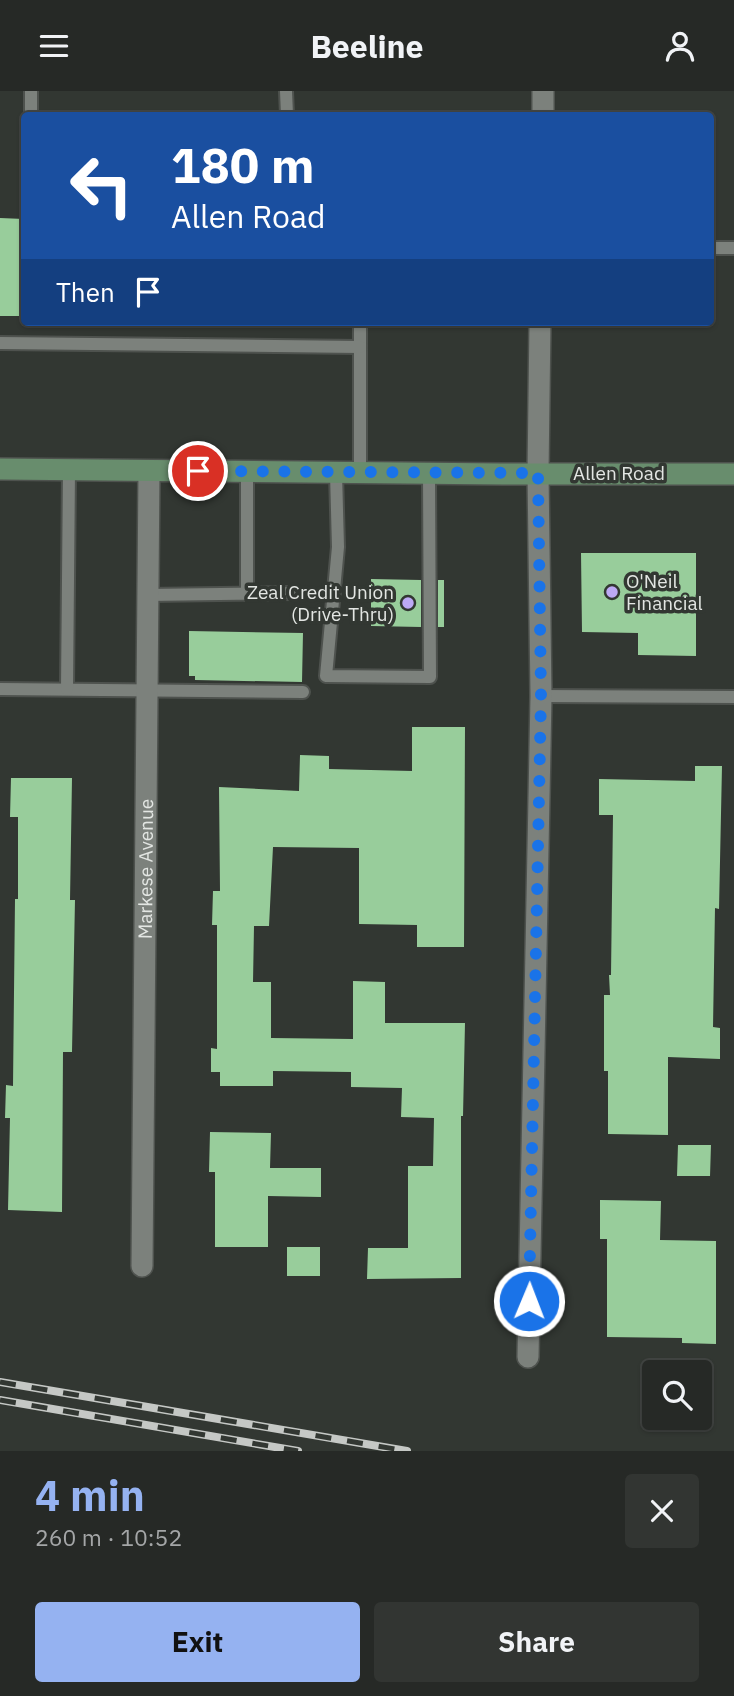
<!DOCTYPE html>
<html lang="en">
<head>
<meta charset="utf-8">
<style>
	:root { --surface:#262926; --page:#323532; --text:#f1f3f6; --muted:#a4a6a7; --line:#424543; --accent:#95b2f1 }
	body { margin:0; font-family:"IBM Plex Sans",sans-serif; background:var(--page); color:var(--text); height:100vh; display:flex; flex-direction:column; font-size:26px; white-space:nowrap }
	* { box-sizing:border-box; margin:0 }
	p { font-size:23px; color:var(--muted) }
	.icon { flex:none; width:38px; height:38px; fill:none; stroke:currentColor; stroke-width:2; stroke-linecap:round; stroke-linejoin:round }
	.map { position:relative; height:1360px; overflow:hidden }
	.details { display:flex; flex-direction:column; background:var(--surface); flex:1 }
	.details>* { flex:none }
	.hud { position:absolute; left:21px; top:21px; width:693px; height:214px; border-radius:7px; box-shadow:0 2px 5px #0004,0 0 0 2px var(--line); background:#1a4fa0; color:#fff; overflow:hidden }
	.buttons { position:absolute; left:642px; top:1269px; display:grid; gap:14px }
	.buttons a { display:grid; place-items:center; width:70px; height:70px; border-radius:7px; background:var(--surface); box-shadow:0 2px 5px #0004,0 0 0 2px var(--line); font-size:35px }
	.pin { position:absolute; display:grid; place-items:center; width:60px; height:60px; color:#fff; margin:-30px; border:4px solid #fff; border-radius:50%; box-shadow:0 2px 7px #0007 }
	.me { position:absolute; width:77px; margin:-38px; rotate:1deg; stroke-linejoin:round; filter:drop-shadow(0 0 5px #0008) }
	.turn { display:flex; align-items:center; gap:24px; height:147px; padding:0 35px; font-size:32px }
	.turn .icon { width:91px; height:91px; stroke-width:2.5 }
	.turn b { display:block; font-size:49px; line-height:60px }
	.then { display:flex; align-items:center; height:66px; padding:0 35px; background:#0003; gap:14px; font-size:26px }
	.round { display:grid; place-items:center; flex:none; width:74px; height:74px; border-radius:7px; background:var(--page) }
	.head { display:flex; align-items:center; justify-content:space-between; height:119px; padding:0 35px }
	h1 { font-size:42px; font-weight:700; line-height:52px; color:var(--accent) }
	.button { display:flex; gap:14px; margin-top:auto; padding:14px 35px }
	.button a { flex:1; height:80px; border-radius:7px; background:var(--accent); color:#111; font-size:28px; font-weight:700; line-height:80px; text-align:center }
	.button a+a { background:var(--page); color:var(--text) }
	header { display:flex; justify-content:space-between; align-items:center; height:91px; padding:0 35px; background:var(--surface); font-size:32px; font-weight:700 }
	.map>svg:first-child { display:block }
	.building { fill:#98cd9b }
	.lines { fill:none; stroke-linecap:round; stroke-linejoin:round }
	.lane-casing { stroke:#4e524e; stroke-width:16 }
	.street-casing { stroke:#4e524e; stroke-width:24 }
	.secondary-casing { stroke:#4e524e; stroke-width:24 }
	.lane { stroke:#7c817c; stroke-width:12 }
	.street { stroke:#7c817c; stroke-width:21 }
	.secondary { stroke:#688d6d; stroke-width:21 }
	.rail-casing { stroke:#c5c8c5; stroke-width:8 }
	.rail { stroke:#323732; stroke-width:5; stroke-dasharray:16; stroke-linecap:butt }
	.route { stroke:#1a73e8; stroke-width:12; stroke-dasharray:0 21.6 }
	.poi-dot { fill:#bda9f5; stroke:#323732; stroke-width:2.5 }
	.labels { text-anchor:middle; stroke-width:7; stroke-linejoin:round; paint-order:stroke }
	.street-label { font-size:19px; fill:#e3e6e3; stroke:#323732 }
	.poi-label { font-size:19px; fill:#e3e6e3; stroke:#323732; text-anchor:start }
</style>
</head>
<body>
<header><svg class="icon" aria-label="menu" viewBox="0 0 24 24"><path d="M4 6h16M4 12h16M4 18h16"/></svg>Beeline<svg class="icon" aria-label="person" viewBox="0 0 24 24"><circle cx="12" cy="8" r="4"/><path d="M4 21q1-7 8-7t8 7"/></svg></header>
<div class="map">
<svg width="734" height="1360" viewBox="0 0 734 1360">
	<rect width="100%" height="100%" fill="#323732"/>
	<!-- building -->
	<g class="building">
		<path d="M0,127L24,128V225H0Z"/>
		<path d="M581,462H696V565L638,564V542L582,541Z"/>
		<path d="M371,488L421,489V536L371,535Z"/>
		<rect x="438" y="489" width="6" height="47"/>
		<path d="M189,540L303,542L302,591L195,589V585H189Z"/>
		<path d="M412,636H465L464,856H417V834L359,833V757L273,756L269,835H254L253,891H271V947L353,948V890L385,891V932H465L463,1025H461V1187L367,1188L368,1157H408V1075H433L434,1027L401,1026L402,997L351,996V981L273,980V995H220V981H211V957L217,958V834H212L213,800H220L219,696L299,700L300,664L329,665V678L412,680Z"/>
		<path d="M695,675H722L719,818L715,817L713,936L720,937V968L668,966V1044L608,1043V980H604V904H610L609,884H611L613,724H599V688L695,690Z"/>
		<path d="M11,687H72L70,809H75L72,961H63L62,1121L8,1119L10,1027H5L6,994L13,995L15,808H18V726H10Z"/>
		<path d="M210,1041L271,1042L270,1077H321V1106L268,1105V1156H215V1081H209Z"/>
		<path d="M678,1054H711L710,1085H677Z"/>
		<path d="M600,1109L661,1110L660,1149L716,1150V1253L682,1252V1247L607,1246V1148H600Z"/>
		<rect x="287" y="1156" width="33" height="29"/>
	</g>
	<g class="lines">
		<defs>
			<g id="lane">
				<path d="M286,0L287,24"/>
				<path d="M31,24V0"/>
				<path d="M710,157H734"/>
				<path d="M360,231V382"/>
				<path d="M0,252L360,256"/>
				<path d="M247,381V503"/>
				<path d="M336,382L338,456L326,585L430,586L429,383"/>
				<path d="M147,504L295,502"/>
				<path d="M0,598L303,601"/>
				<path d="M67,598L69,379"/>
				<path d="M541,605L734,606"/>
			</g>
			<g id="street">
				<path d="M543,24V0"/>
				<path id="s1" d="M142,1175L149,380"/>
				<path d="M528,1266L541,605L538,382L540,231"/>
			</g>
			<path id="secondary" d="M0,378L502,383H734"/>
		</defs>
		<!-- lane casing -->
		<use href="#lane" class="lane-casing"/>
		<!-- street casing -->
		<use href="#street" class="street-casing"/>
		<!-- secondary casing -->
		<use href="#secondary" class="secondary-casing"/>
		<!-- lane -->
		<use href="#lane" class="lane"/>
		<!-- street -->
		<use href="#street" class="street"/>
		<!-- secondary -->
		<use href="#secondary" class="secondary"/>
		<defs>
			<g id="rail">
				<path d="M0,1291L407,1360"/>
				<path d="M0,1309L298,1360"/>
			</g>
		</defs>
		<!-- rail casing -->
		<use href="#rail" class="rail-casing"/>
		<!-- rail -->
		<use href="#rail" class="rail"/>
	</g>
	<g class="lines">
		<!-- route -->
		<path class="route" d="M198,380L538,382L541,605L529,1210"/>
	</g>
	<!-- markers -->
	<g class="poi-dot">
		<circle cx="612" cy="501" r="7"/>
		<circle cx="408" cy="512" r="7"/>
	</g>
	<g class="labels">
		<!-- street labels -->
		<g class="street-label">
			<text x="619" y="389">Allen Road</text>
			<text dy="7" stroke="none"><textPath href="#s1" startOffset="397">Markese Avenue</textPath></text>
		</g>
		<!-- poi labels -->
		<g class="poi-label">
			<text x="626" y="497">O'Neil<tspan x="626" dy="22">Financial</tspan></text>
			<text x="394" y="508" text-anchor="end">Zeal Credit Union<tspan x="394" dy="22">(Drive-Thru)</tspan></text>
		</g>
	</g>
</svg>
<div class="buttons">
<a><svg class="icon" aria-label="search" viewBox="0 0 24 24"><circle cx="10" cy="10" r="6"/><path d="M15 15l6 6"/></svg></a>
</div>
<div class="pin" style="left:198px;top:380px;background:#d93025"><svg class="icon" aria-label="arrive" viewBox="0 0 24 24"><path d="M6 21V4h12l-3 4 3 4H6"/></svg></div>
<svg class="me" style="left:529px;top:1210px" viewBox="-20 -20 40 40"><circle r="17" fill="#1a73e8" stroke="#fff" stroke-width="3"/><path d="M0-11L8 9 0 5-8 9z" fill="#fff"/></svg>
<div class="hud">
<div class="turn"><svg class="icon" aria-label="left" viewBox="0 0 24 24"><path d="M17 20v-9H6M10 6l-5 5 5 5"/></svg><div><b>180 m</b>Allen Road</div></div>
<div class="then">Then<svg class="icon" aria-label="arrive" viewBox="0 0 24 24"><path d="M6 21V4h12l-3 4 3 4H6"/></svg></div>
</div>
</div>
<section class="details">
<div class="head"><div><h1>4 min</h1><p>260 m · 10:52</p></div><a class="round"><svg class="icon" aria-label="close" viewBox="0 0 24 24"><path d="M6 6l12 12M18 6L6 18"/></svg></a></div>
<div class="button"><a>Exit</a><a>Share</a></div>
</section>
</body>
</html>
